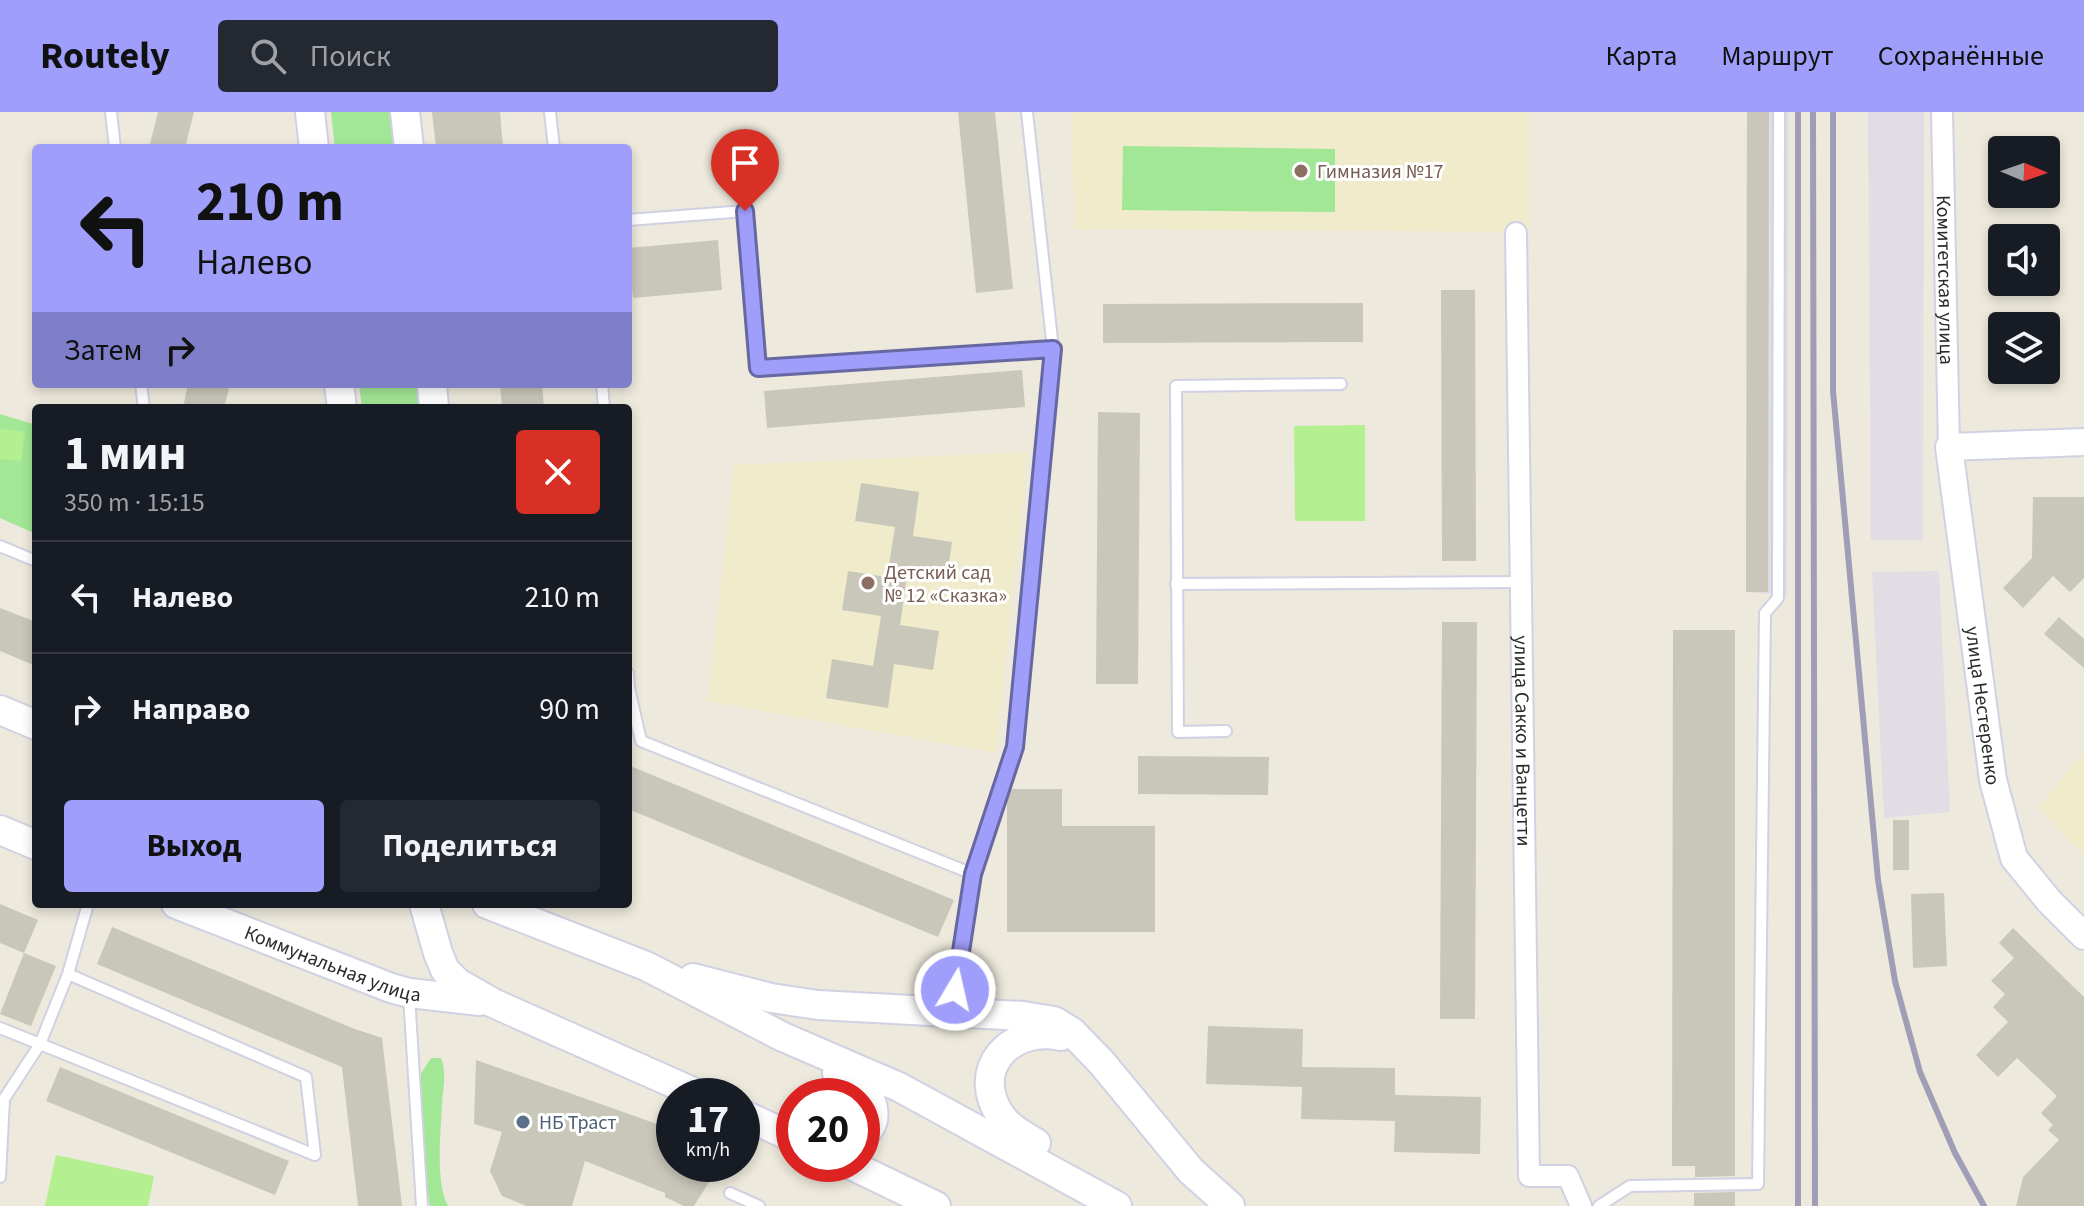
<!DOCTYPE html>
<html lang="ru">
<head>
<meta charset="utf-8">
<style>
	:root { --surface:#171b24; --page:#242831; --text:#f1f3f6; --muted:#9ea1a6; --line:#363941; --accent:#9f9efa }
	body { margin:0; font-family:"Source Sans 3",sans-serif; background:var(--page); color:var(--text); height:100vh; display:flex; flex-direction:column; font-size:30px; white-space:nowrap }
	* { box-sizing:border-box; margin:0 }
	p { font-size:26px; color:var(--muted) }
	.icon { flex:none; width:44px; height:44px; fill:none; stroke:currentColor; stroke-width:2; stroke-linecap:round; stroke-linejoin:round }
	.map { position:relative; flex:1; overflow:hidden }
	.details { position:absolute; left:32px; top:292px; width:600px; height:504px; display:flex; flex-direction:column; background:var(--surface); border-radius:8px; box-shadow:0 4px 12px #0003 }
	.details>* { flex:none }
	.top-card { position:absolute; left:32px; top:32px; width:600px; height:244px; border-radius:8px; box-shadow:0 4px 12px #0003; background:#9f9efa; color:#111; overflow:hidden }
	.needle { width:52px; rotate:92deg }
	.buttons { position:absolute; left:1988px; top:24px; display:grid; gap:16px }
	.buttons a { display:grid; place-items:center; width:72px; height:72px; border-radius:8px; background:var(--surface); box-shadow:0 4px 12px #0003; font-size:40px }
	.speed { position:absolute; left:656px; top:966px; display:flex; gap:16px; font-size:40px; font-weight:700; text-align:center }
	.speed>* { display:grid; place-content:center; width:104px; height:104px; border-radius:50%; background:var(--surface); box-shadow:0 4px 12px #0003; line-height:1 }
	.speed small { font-size:20px; font-weight:400 }
	.speed .limit { border:12px solid #d22; background:#fff; color:#111 }
	.pin { position:absolute; display:grid; place-items:center; width:68px; height:68px; color:#fff; margin:-82px -34px; border-radius:50% 50% 50% 0; rotate:-45deg; box-shadow:0 0 8px #0007 }
	.pin .icon { rotate:45deg }
	.me { position:absolute; width:88px; margin:-44px; rotate:9deg; stroke-linejoin:round; filter:drop-shadow(0 0 6px #0008) }
	.turn { display:flex; align-items:center; gap:28px; height:168px; padding:0 32px; font-size:36px }
	.turn .icon { width:104px; height:104px; stroke-width:2.5 }
	.turn b { display:block; font-size:56px; line-height:68px }
	.then { display:flex; align-items:center; height:76px; padding:0 32px; background:#0003; gap:16px; font-size:30px }
	.round { display:grid; place-items:center; flex:none; width:84px; height:84px; border-radius:8px; background:var(--page) }
	.summary { display:flex; align-items:center; justify-content:space-between; height:136px; padding:0 32px }
	h1 { font-size:48px; font-weight:700; line-height:60px }
	.action { display:flex; gap:16px; margin-top:auto; padding:16px 32px }
	.action a { flex:1; height:92px; border-radius:8px; background:var(--accent); color:#111; font-size:32px; font-weight:700; line-height:92px; text-align:center }
	.action a+a { background:var(--page); color:var(--text) }
	ul { padding:0; list-style:none }
	li { display:flex; align-items:center; gap:24px; height:112px; padding:0 32px; border-top:2px solid var(--line) }
	li div { flex:1 }
	li b { display:block; font-size:30px }
	li em { font-style:normal }
	header { display:flex; align-items:center; gap:48px; box-sizing:border-box; height:112px; padding:0 40px; background:var(--accent); color:#111 }
	header strong { font-size:38px }
	nav { display:flex; gap:44px; margin-inline-start:auto; font-size:28px }
	.search { width:560px; height:72px; background:var(--page); display:flex; align-items:center; gap:20px; box-sizing:border-box; padding:0 28px; border-radius:8px; color:var(--muted); font-size:30px }
	.map>svg:first-child { display:block }
	.industrial { fill:#e1dde5 }
	.education { fill:#f0ebca }
	.green { fill:#a1e795 }
	.pitch { fill:#b4ef90 }
	.building { fill:#c9c7ba }
	.lines { fill:none; stroke-linecap:round; stroke-linejoin:round }
	.service-casing { stroke:#d1d1e4; stroke-width:14 }
	.minor-casing { stroke:#d1d1e4; stroke-width:24 }
	.tertiary-casing { stroke:#d1d1e4; stroke-width:30 }
	.secondary-casing { stroke:#d1d1e4; stroke-width:32 }
	.service { stroke:#fff; stroke-width:10 }
	.minor { stroke:#fff; stroke-width:20 }
	.tertiary { stroke:#fff; stroke-width:26 }
	.secondary { stroke:#fff; stroke-width:28 }
	.rail { stroke:#9f9eb6; stroke-width:6 }
	.route-casing { stroke:#6767a2; stroke-width:20 }
	.route { stroke:#9f9efa; stroke-width:14 }
	.education-dot { fill:#8d6e63; stroke:#fff; stroke-width:3 }
	.service-dot { fill:#5c6f8a; stroke:#fff; stroke-width:3 }
	.labels { text-anchor:middle; stroke-width:6; stroke-linejoin:round; paint-order:stroke }
	.education-label { font-size:20px; fill:#785e54; stroke:#fff; text-anchor:start }
	.street-label { font-size:20px; fill:#2b2b2b; stroke:#fff }
	.service-label { font-size:20px; fill:#4e5e75; stroke:#fff; text-anchor:start }
</style>
</head>
<body>
<header>
<strong>Routely</strong>
<div class="search"><svg class="icon" aria-label="search" viewBox="0 0 24 24"><circle cx="10" cy="10" r="6"/><path d="M15 15l6 6"/></svg>Поиск</div>
<nav><a>Карта</a><a>Маршрут</a><a>Сохранённые</a></nav>
</header>
<div class="map">
<svg width="2084" height="1094" viewBox="0 0 2084 1094">
	<rect width="100%" height="100%" fill="#ede9dc"/>
	<!-- industrial -->
	<g class="industrial">
		<path d="M1747,0H1789L1787,484L1746,480Z"/>
		<path d="M1868,0H1924L1923,428H1871Z"/>
		<path d="M1939,459L1950,700L1884,706L1872,460Z"/>
	</g>
	<!-- education -->
	<g class="education">
		<path d="M1071,0H1529V120L1075,117Z"/>
		<path d="M1028,340L996,641L708,589L734,353Z"/>
		<path d="M2084,639V744L2039,696Z"/>
	</g>
	<!-- green -->
	<g class="green">
		<path d="M331,0H397L400,36H335Z"/>
		<path d="M1123,34L1335,37V100L1122,98Z"/>
		<path d="M359,272H424L426,296H362Z"/>
		<path d="M0,302L36,313V422L0,406Z"/>
		<path d="M431,946H441C447,961 443,975 442,991C441,1018 435,1071 448,1094H430L425,1071L420,963Z"/>
	</g>
	<!-- pitch -->
	<g class="pitch">
		<path d="M1365,313V409H1295L1294,314Z"/>
		<path d="M0,317L25,320L21,349L0,347Z"/>
		<path d="M56,1043L154,1064L148,1094H45Z"/>
	</g>
	<!-- building -->
	<g class="building">
		<path d="M158,0H194L185,36H149Z"/>
		<path d="M432,0H500L503,36H436Z"/>
		<path d="M958,0H995L1013,177L976,181Z"/>
		<path d="M1747,0H1769L1768,480H1746Z"/>
		<path d="M718,128L722,178L633,186L628,136Z"/>
		<path d="M1441,178H1475L1476,449H1442Z"/>
		<path d="M1363,191V230L1103,231V192Z"/>
		<path d="M1022,258L1025,295L767,316L764,279Z"/>
		<path d="M188,272H230L224,296H183Z"/>
		<path d="M500,272H542L544,296H502Z"/>
		<path d="M1098,300L1140,301L1138,572H1096Z"/>
		<path d="M861,371L919,380L913,424L952,430L946,470L907,464L900,513L939,519L933,558L894,552L888,596L826,586L832,547L873,554L881,504L842,498L848,459L887,465L895,415L855,409Z"/>
		<path d="M2033,385H2084V466L2070,480L2053,464L2023,496L2003,476L2032,446Z"/>
		<path d="M0,496L36,510V554L0,539Z"/>
		<path d="M2059,505L2084,527V556L2044,522Z"/>
		<path d="M1442,510H1477L1475,907H1440Z"/>
		<path d="M1673,518H1735V1064L1695,1065V1054H1672Z"/>
		<path d="M1138,644L1269,645L1268,683L1138,682Z"/>
		<path d="M628,653L954,788L938,825L628,697Z"/>
		<path d="M1010,677H1062V714H1155V820H1007V683Z"/>
		<rect x="1893" y="708" width="16" height="50"/>
		<path d="M1944,781L1947,854L1913,856L1911,782Z"/>
		<path d="M0,792L38,808L24,841L0,831Z"/>
		<path d="M112,815L352,916L382,926L402,1094H358L342,955L97,852Z"/>
		<path d="M2013,816L2084,885V1094H2016L2023,1065L2059,1028L2048,1018L2053,1013L2041,1001L2057,984L2017,946L1998,965L1976,943L2008,910L1993,895L2005,882L1991,869L2014,846L1999,831Z"/>
		<path d="M24,841L56,854L31,914L0,902Z"/>
		<path d="M1208,914L1303,917L1302,955L1395,956V983L1481,985L1480,1042L1394,1040L1395,1009L1301,1007L1302,975L1206,972Z"/>
		<path d="M476,948L674,1018V1052H710L711,1067L694,1094H684L665,1085V1081L585,1049L572,1094H527L502,1084L490,1059L502,1020L474,1012Z"/>
		<path d="M60,955L289,1049L275,1083L46,989Z"/>
		<path d="M1735,1080V1094H1694V1081Z"/>
	</g>
	<g class="lines">
		<defs>
			<g id="service">
				<path d="M111,0L115,36"/>
				<path d="M550,0L554,36"/>
				<path d="M628,108L745,99L758,256L1053,237"/>
				<path d="M141,272L144,296"/>
				<path d="M602,272L604,296"/>
				<path d="M0,434L36,449"/>
				<path d="M1176,472L1522,470"/>
				<path d="M628,561L629,576"/>
				<path d="M628,578L629,576L641,629L973,762"/>
				<path d="M1226,619L1178,620L1176,274L1341,272"/>
				<path d="M68,862L306,965L315,1043L40,932L68,862L88,792"/>
				<path d="M409,883L422,1094"/>
				<path d="M953,899L973,762L1015,635L1053,237L1027,0"/>
				<path d="M0,916L40,932L4,987L0,1065"/>
				<path d="M730,1081L759,1094"/>
				<path d="M1599,1094L1630,1074L1758,1072L1765,501L1778,486L1779,0"/>
			</g>
			<g id="minor">
				<path id="s1" d="M1942,0L1949,335"/>
				<path id="s2" d="M1516,121L1529,1064H1568L1581,1094"/>
			</g>
			<g id="tertiary">
				<path id="s3" d="M2084,330L1949,335L1993,668L2014,746L2049,789L2084,824"/>
			</g>
			<g id="secondary">
				<path d="M310,0L314,36"/>
				<path d="M405,0L409,36"/>
				<path d="M339,272L342,296"/>
				<path d="M432,272L434,296"/>
				<path d="M0,598L36,613"/>
				<path d="M0,718L36,733"/>
				<path id="s4" d="M176,792L391,876L409,881L480,889"/>
				<path d="M424,792L438,841L445,858L458,871L493,891L702,984"/>
				<path d="M487,792L646,854L783,925L899,975L1117,1094"/>
				<path d="M693,866L771,886L818,893L1023,904L1054,909L1072,920L1102,951L1191,1059L1230,1094"/>
				<path d="M837,961L870,987C876,1001 875,1014 862,1024"/>
				<path d="M742,1002L794,1026"/>
				<path d="M1036,1031C1023,1023 1009,1016 1001,1004C969,958 1010,913 1061,924"/>
				<path d="M849,1052L936,1094"/>
			</g>
		</defs>
		<!-- service casing -->
		<use href="#service" class="service-casing"/>
		<!-- minor casing -->
		<use href="#minor" class="minor-casing"/>
		<!-- tertiary casing -->
		<use href="#tertiary" class="tertiary-casing"/>
		<!-- secondary casing -->
		<use href="#secondary" class="secondary-casing"/>
		<!-- service -->
		<use href="#service" class="service"/>
		<!-- minor -->
		<use href="#minor" class="minor"/>
		<!-- tertiary -->
		<use href="#tertiary" class="tertiary"/>
		<!-- secondary -->
		<use href="#secondary" class="secondary"/>
		<!-- rail -->
		<g class="rail">
			<path d="M1798,0V1094"/>
			<path d="M1813,0L1815,1094"/>
			<path d="M1833,0V279L1878,768L1895,869L1920,960L1955,1041L1984,1094"/>
		</g>
	</g>
	<g class="lines">
		<defs>
			<path id="route" d="M745,99L758,256L1053,237L1015,635L973,762L955,878"/>
		</defs>
		<!-- route casing -->
		<use href="#route" class="route-casing"/>
		<!-- route -->
		<use href="#route" class="route"/>
	</g>
	<!-- markers -->
	<g class="education-dot">
		<circle cx="1301" cy="59" r="8"/>
		<circle cx="868" cy="471" r="8"/>
	</g>
	<circle class="service-dot" cx="523" cy="1010" r="8"/>
	<g class="labels">
		<!-- education labels -->
		<g class="education-label">
			<text x="1317" y="66">Гимназия №17</text>
			<text x="884" y="467">Детский сад<tspan x="884" dy="23">№ 12 «Сказка»</tspan></text>
		</g>
		<!-- street labels -->
		<g class="street-label">
			<text dy="7" stroke="none"><textPath href="#s1" startOffset="168">Комитетская улица</textPath></text>
			<text dy="7" stroke="none"><textPath href="#s3" startOffset="396">улица Нестеренко</textPath></text>
			<text dy="7" stroke="none"><textPath href="#s2" startOffset="508">улица Сакко и Ванцетти</textPath></text>
			<text dy="7" stroke="none"><textPath href="#s4" startOffset="168">Коммунальная улица</textPath></text>
		</g>
		<!-- service labels -->
		<g class="service-label">
			<text x="539" y="1017">НБ Траст</text>
		</g>
	</g>
</svg>
<div class="buttons">
<a><svg class="needle" viewBox="-14 -14 28 28"><path d="M0-13l5 13h-10z" fill="#e53935"/><path d="M0 13l5-13h-10z" fill="#9ea1a6"/></svg></a>
<a><svg class="icon" aria-label="sound" viewBox="0 0 24 24"><path d="M4 9h4l5-4v14l-5-4H4zM17 9q2 3 0 6"/></svg></a>
<a><svg class="icon" aria-label="layers" viewBox="0 0 24 24"><path d="M12 4l9 5-9 5-9-5zM3 14l9 5 9-5"/></svg></a>
</div>
<div class="speed"><div>17<small>km/h</small></div><div class="limit">20</div></div>
<div class="pin" style="left:745px;top:99px;background:#d93025"><svg class="icon" aria-label="arrive" viewBox="0 0 24 24"><path d="M6 21V4h12l-3 4 3 4H6"/></svg></div>
<svg class="me" style="left:955px;top:878px" viewBox="-20 -20 40 40"><circle r="17" fill="#9f9efa" stroke="#fff" stroke-width="3"/><path d="M0-11L8 9 0 5-8 9z" fill="#fff"/></svg>
<div class="top-card">
<div class="turn"><svg class="icon" aria-label="left" viewBox="0 0 24 24"><path d="M17 20v-9H6M10 6l-5 5 5 5"/></svg><div><b>210 m</b>Налево</div></div>
<div class="then">Затем<svg class="icon" aria-label="right" viewBox="0 0 24 24"><path d="M7 20v-9h11M14 6l5 5-5 5"/></svg></div>
</div>
<section class="details">
<div class="summary"><div><h1>1 мин</h1><p>350 m · 15:15</p></div><a class="round" style="background:#d93025;color:#fff"><svg class="icon" aria-label="close" viewBox="0 0 24 24"><path d="M6 6l12 12M18 6L6 18"/></svg></a></div>
<ul>
<li><svg class="icon" aria-label="left" viewBox="0 0 24 24"><path d="M17 20v-9H6M10 6l-5 5 5 5"/></svg><div><b>Налево</b></div><em>210 m</em></li>
<li><svg class="icon" aria-label="right" viewBox="0 0 24 24"><path d="M7 20v-9h11M14 6l5 5-5 5"/></svg><div><b>Направо</b></div><em>90 m</em></li>
</ul>
<div class="action"><a>Выход</a><a>Поделиться</a></div>
</section>
</div>
</body>
</html>
